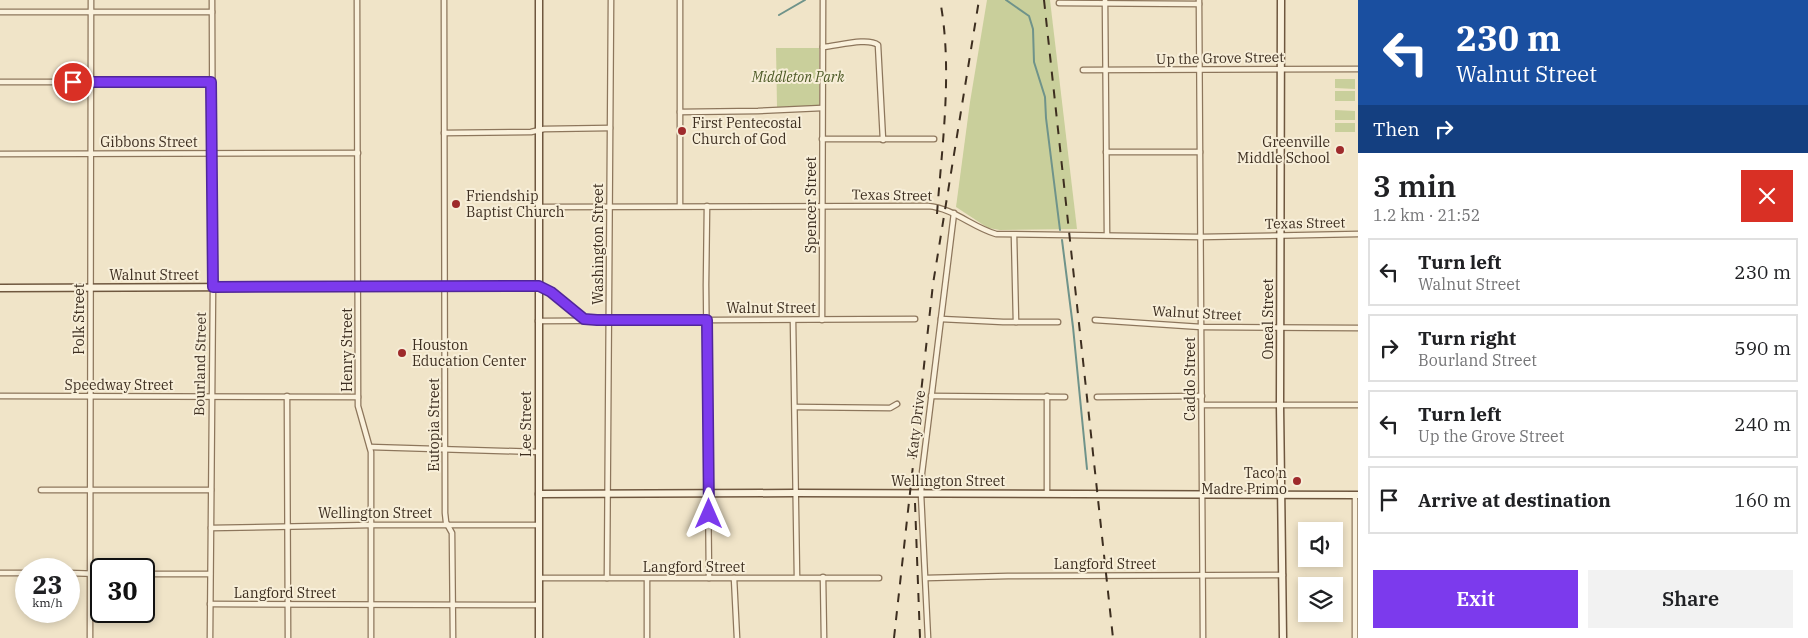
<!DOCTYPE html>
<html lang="en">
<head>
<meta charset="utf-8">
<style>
	:root { --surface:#fff; --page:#f2f2f2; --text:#202124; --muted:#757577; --line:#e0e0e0; --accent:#7c3aed }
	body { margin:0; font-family:"IBM Plex Serif",serif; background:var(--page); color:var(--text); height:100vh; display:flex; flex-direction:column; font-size:19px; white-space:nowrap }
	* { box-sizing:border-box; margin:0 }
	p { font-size:16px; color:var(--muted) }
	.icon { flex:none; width:28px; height:28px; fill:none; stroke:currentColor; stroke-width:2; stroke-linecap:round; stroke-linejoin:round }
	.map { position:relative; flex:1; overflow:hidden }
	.sheet { display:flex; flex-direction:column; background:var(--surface); width:450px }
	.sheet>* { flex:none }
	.top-card { background:#1a4fa0; color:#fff; overflow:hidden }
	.buttons { position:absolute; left:1298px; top:522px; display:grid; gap:10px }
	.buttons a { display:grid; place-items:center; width:45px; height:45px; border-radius:0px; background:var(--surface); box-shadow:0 2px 8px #0003; font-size:25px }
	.speed { position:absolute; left:15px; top:558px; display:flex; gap:10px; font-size:25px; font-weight:700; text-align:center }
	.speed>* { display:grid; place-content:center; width:65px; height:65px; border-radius:50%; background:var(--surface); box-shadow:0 2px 8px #0003; line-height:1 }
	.speed small { font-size:12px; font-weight:400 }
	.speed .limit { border:2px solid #111; border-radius:8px; background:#fff; color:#111 }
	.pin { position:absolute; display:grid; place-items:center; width:42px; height:42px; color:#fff; margin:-21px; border:2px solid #fff; border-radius:50%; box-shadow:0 1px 5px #0007 }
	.me { position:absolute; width:55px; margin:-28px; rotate:0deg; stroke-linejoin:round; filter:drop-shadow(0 0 4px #0008) }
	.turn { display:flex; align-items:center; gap:18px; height:105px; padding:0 15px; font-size:22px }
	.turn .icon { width:65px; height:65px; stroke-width:2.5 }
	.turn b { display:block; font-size:35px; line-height:42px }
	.then { display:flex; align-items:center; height:48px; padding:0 15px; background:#0003; gap:10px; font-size:19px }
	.round { display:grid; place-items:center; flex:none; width:52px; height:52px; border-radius:0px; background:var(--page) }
	.head { display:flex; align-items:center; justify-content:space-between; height:85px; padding:0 15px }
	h1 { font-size:30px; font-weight:600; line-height:38px }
	.primary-button { display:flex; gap:10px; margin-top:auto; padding:10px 15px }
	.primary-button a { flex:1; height:58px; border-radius:0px; background:var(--accent); color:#fff; font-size:20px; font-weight:600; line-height:58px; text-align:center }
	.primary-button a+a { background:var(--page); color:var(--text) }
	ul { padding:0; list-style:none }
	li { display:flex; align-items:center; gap:15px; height:68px; margin:0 10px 8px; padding:0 5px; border:2px solid var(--line); border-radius:0px }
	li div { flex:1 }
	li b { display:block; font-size:19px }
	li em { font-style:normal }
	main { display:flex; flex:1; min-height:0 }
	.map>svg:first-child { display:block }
	.green { fill:#c9cf9b }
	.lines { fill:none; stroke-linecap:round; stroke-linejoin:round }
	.stream { stroke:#6f938a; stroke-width:2 }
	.street-casing { stroke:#8d765c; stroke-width:7 }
	.secondary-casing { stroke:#6f573f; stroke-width:9 }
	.street { stroke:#faf1dc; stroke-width:4.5 }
	.secondary { stroke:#faf1dc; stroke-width:6 }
	.rail { stroke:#3d2e20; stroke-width:2; stroke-dasharray:9 9; stroke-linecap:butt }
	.route-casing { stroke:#51269a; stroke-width:12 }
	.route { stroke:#7c3aed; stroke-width:9 }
	.poi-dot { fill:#9e2a2b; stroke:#f7eed8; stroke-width:2 }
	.labels { text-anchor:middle; stroke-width:4; stroke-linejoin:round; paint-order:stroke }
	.street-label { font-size:14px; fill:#3d2e20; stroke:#f7eed8 }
	.park-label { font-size:14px; font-style:italic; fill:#4d5a26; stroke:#f7eed8 }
	.poi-label { font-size:14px; fill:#3d2e20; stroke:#f7eed8; text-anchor:start }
</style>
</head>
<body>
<main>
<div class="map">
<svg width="1358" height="638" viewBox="0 0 1358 638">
	<rect width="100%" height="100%" fill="#f0e4c8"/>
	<!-- green -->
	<g class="green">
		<path d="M987,0H1050L1077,229L1000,230L988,228L956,207L970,102Z"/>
		<path d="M776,48H819V106L777,107Z"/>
		<path d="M1335,79H1355V89L1335,88Z"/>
		<rect x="1335" y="91" width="20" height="10"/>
		<path d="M1335,110L1355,111V120H1335Z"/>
		<rect x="1335" y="123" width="20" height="9"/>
	</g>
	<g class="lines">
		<!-- stream -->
		<g class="stream">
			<path d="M1006,0L1029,16L1033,29L1034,62L1045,97L1046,118L1060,230"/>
			<path d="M779,15L805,0"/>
			<path d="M1062,240L1073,327L1087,469"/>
		</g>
		<defs>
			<g id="street">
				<path d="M357,0L358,406L371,452V638"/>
				<path d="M444,0L445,513L446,522L452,533L453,638"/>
				<path d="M1105,0L1107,235"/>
				<path d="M1199,0L1203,638"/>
				<path d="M1059,3L1199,4"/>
				<path d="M0,12H212"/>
				<path d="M823,47C837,46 868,37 878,45L883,140"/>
				<path d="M1083,70L1358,69"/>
				<path d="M0,82H211"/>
				<path d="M680,112L758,111L822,108"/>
				<path d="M444,133L531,132L544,129L610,128"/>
				<path d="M822,139H934"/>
				<path d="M1106,152H1200"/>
				<path d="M0,154L358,153"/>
				<path d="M680,206V0"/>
				<path d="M707,206L706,285L709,578"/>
				<path d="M539,207L928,206C953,208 972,227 996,234L1200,237L1358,234"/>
				<path d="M1014,235L1016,322"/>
				<path d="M539,286L544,287L577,315L586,319"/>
				<path d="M941,319L1003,322H1058"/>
				<path d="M793,320L797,577"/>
				<path d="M822,320L823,0"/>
				<path d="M1095,320L1201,327L1358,328"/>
				<path d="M538,321L915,319"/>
				<path d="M0,396L358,397"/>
				<path d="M287,396L288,638"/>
				<path d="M931,396L1065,397"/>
				<path d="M1097,397L1202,396"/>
				<path d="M1202,405H1358"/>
				<path d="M795,407L890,408L897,404"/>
				<path d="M370,447L539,452"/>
				<path d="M41,490H211"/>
				<path d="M1047,494V396"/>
				<path d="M211,528L371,525H539"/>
				<path d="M0,573H26"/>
				<path d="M69,573L101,574"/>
				<path d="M144,574H210"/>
				<path d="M823,577L824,638"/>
				<path d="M539,578H879"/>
				<path d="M607,578L611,0"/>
				<path d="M734,578L737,638"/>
				<path d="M926,578L1008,576L1283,575"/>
				<path d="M210,604L539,605"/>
				<path d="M90,638L91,0"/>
				<path d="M210,638L213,287L212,0"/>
				<path d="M647,638V579"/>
				<path d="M928,638L921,494L922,473L954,213"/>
				<path d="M1355,638V495"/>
			</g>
			<g id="secondary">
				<path d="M539,0V638"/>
				<path d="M1281,0L1280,405L1283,638"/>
				<path d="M0,288L539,286"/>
				<path d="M539,494L795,493L1358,495"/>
			</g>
		</defs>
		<!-- street casing -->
		<use href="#street" class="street-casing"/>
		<!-- secondary casing -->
		<use href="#secondary" class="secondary-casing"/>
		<!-- street -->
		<use href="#street" class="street"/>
		<!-- secondary -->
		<use href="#secondary" class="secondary"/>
		<!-- rail -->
		<g class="rail">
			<path d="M1044,0L1113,638"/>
			<path d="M937,214C942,145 953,69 940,0"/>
			<path d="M915,503L920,638"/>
			<path d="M894,638L933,284L979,0"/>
		</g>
	</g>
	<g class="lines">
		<defs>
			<path id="route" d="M73,82H211L213,287L539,286L551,292L584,319L597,320H707L709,514"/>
		</defs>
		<!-- route casing -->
		<use href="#route" class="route-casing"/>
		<!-- route -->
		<use href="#route" class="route"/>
	</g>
	<!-- markers -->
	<g class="poi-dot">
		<circle cx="682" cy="131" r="5"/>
		<circle cx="1340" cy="150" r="5"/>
		<circle cx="456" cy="204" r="5"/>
		<circle cx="402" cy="353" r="5"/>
		<circle cx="1297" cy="481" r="5"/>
	</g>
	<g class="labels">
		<!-- street labels -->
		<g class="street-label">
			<text transform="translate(1220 58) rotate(-1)" y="5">Up the Grove Street</text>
			<text x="149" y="147">Gibbons Street</text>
			<text transform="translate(892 195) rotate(1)" y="5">Texas Street</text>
			<text transform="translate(811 205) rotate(-90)" y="5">Spencer Street</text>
			<text transform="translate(1305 223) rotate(-1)" y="5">Texas Street</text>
			<text transform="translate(598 244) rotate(-90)" y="5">Washington Street</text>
			<text x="154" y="280">Walnut Street</text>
			<text x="771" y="313">Walnut Street</text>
			<text transform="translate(1197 313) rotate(3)" y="5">Walnut Street</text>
			<text transform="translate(79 319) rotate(-90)" y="5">Polk Street</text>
			<text transform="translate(1268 319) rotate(-90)" y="5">Oneal Street</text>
			<text transform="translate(347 350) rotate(-90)" y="5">Henry Street</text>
			<text transform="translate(200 364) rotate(-89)" y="5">Bourland Street</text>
			<text transform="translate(1190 379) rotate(-90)" y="5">Caddo Street</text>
			<text x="119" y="390">Speedway Street</text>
			<text transform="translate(526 424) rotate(-90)" y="5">Lee Street</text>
			<text transform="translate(916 424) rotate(-83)" y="5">Katy Drive</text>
			<text transform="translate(434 425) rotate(-90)" y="5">Eutopia Street</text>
			<text x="948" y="486">Wellington Street</text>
			<text x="375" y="518">Wellington Street</text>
			<text x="1105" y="569">Langford Street</text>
			<text x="694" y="572">Langford Street</text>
			<text x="285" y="598">Langford Street</text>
		</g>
		<!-- park labels -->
		<g class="park-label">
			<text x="798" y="82">Middleton Park</text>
		</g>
		<!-- poi labels -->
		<g class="poi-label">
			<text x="692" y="128">First Pentecostal<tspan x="692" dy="16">Church of God</tspan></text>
			<text x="1330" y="147" text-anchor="end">Greenville<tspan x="1330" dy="16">Middle School</tspan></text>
			<text x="466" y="201">Friendship<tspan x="466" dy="16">Baptist Church</tspan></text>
			<text x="412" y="350">Houston<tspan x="412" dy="16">Education Center</tspan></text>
			<text x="1287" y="478" text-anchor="end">Taco'n<tspan x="1287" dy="16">Madre Primo</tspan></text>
		</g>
	</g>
</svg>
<div class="buttons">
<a><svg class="icon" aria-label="sound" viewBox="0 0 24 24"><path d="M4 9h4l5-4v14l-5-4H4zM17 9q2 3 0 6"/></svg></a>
<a><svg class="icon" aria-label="layers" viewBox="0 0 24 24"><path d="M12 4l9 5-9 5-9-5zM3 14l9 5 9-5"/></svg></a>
</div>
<div class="speed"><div>23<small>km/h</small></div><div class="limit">30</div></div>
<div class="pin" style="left:73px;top:82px;background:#d93025"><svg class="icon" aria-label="arrive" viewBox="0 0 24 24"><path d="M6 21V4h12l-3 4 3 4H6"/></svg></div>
<svg class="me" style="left:709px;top:514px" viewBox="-20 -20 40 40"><path d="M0-17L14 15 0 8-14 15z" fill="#7c3aed" stroke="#fff" stroke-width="4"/></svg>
</div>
<section class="sheet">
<div class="top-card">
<div class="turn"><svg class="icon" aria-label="left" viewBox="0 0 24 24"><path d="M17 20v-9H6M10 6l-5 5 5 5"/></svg><div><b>230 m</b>Walnut Street</div></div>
<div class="then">Then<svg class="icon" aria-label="right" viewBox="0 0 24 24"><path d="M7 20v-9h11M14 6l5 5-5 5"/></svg></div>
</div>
<div class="head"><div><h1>3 min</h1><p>1.2 km · 21:52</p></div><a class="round" style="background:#d93025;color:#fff"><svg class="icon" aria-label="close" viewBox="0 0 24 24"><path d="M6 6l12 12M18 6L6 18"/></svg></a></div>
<ul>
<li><svg class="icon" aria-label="left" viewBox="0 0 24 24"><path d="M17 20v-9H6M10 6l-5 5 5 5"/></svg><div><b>Turn left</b><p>Walnut Street</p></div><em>230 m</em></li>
<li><svg class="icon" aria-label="right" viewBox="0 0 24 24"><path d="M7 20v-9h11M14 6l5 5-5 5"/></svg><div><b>Turn right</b><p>Bourland Street</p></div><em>590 m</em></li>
<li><svg class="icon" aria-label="left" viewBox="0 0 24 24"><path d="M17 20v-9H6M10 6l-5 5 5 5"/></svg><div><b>Turn left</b><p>Up the Grove Street</p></div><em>240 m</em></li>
<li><svg class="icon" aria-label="arrive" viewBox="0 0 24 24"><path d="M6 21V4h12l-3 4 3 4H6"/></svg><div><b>Arrive at destination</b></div><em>160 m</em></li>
</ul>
<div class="primary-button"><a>Exit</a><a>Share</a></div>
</section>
</main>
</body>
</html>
